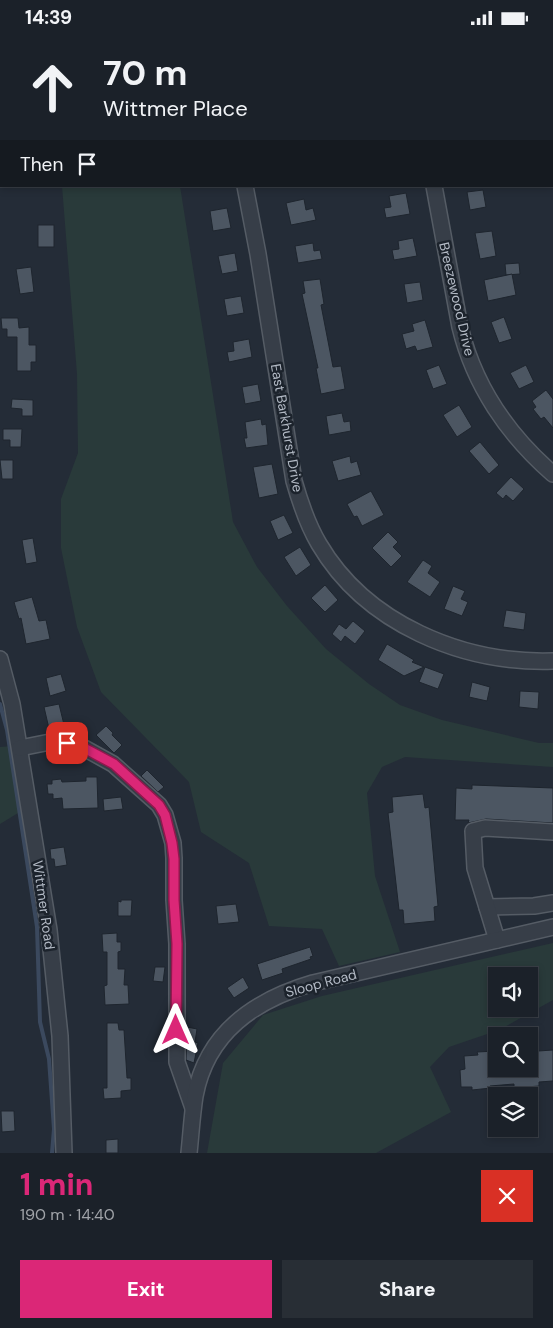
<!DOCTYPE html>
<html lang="en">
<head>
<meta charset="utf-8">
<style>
	:root { --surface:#1b2129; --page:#282e35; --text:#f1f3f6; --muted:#a0a3a8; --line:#393e46; --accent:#db2777 }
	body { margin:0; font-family:"DM Sans",sans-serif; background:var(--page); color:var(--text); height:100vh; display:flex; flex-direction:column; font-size:19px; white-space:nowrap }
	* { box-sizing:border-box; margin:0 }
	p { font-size:16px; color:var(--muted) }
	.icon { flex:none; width:28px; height:28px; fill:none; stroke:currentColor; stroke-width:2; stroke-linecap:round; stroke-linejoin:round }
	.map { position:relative; height:1118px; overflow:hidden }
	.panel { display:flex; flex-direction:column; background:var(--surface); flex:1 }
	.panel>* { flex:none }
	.hud { position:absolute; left:0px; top:0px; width:554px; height:152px; box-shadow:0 2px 8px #0003,0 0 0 1px var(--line); background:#1b2129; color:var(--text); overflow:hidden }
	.buttons { position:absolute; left:488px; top:932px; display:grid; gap:10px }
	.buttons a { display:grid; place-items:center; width:50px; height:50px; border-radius:0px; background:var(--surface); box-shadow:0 2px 8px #0003,0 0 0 1px var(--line); font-size:25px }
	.pin { position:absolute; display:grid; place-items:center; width:42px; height:42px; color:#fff; margin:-21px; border-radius:10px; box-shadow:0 2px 8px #0006 }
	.me { position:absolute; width:55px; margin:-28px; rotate:0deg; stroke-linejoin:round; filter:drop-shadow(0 0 4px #0008) }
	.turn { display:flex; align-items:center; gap:18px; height:105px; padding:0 20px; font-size:22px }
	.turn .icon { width:65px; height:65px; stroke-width:2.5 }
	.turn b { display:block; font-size:35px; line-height:42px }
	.then { display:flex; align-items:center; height:48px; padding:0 20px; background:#0003; gap:10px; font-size:19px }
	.round { display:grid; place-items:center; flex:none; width:52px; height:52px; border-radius:0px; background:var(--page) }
	.headline { display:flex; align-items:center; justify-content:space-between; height:85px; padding:0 20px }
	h1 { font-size:30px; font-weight:800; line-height:38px; color:var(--accent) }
	.cta { display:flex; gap:10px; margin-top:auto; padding:10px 20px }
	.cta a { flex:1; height:58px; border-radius:0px; background:var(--accent); color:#fff; font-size:20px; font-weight:800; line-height:58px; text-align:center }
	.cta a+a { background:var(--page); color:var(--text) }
	.status { display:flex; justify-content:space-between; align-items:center; height:35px; padding:0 25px; background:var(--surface); direction:ltr }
	.status svg { height:14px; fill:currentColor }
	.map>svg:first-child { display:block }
	.green { fill:#293a3a; fill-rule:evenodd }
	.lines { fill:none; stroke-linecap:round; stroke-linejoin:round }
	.stream { stroke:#3b495e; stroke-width:4 }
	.building { fill:#4c5662; stroke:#1e252e }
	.minor-casing { stroke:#555c65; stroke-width:18 }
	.minor { stroke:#373e48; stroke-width:15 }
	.route-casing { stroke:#8e194d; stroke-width:12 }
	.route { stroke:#db2777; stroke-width:9 }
	.labels { text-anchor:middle; stroke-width:5; stroke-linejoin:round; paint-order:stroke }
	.street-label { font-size:14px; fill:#b2b9c4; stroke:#1c232c }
</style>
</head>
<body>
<div class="status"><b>14:39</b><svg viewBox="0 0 49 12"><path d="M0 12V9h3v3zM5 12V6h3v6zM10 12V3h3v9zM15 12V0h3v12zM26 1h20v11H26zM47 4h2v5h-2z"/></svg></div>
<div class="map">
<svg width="553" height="1118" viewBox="0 0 553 1118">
	<rect width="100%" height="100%" fill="#242c37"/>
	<!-- green -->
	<g class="green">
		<path d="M62,151H180L233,487L257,532L287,571L326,614L369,649L400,670L442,685L539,708H553V732L405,722L382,732L367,758L375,841L400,917L339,931L322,894L269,891L249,828L201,797L189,747L101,657L77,592L61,513V464L78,418L77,339Z"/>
		<path d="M12,711L23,775L0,789V712Z"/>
		<path d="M553,908V965L499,995L449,1012L430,1032L451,1077L376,1118H207L223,1028L263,980L322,961ZM529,941V974H496V941Z"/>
	</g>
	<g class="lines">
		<!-- stream -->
		<path class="stream" d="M0,669L7,695L37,892L40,987L49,1024L54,1094L52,1118"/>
	</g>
	<!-- building -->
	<g class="building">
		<path d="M483,155L486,172L470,175L467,157Z"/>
		<path d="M406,158L410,179L386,183L384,173L391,172L389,161Z"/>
		<path d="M304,164L306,175L313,173L316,185L291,190L286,168Z"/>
		<path d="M227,173L231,193L213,196L210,176Z"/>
		<rect x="38" y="190" width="16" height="22"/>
		<path d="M492,196L496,221L480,224L475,198Z"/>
		<path d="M413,203L417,221L394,225L392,215L399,214L398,206Z"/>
		<path d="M313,208L314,216L320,215L322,224L298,228L295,211Z"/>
		<path d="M235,218L238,236L222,239L218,221Z"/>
		<path d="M519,228L520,239L506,240L505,229Z"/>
		<path d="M31,232L34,257L20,259L16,234Z"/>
		<path d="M512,239L516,260L488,266L484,245Z"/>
		<path d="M320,244L324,269L321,270L333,332L341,331L345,354L321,359L316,333H318L302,259L305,258L303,246Z"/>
		<path d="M420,247L423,265L407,268L404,249Z"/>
		<path d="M241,261L244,278L227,281L224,264Z"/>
		<path d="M504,282L512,304L499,308L491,287Z"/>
		<path d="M1,283H18L19,293L29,292V310H36V327H31V336H17V302H7V294H2Z"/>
		<path d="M425,285L433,312L417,316L415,311L406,314L402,299L414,296L412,289Z"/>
		<path d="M249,304L252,322L229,327L227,317L234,316L233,307Z"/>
		<path d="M439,330L447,349L433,354L426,335Z"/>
		<path d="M526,330L534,347L519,354L510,338Z"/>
		<path d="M258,349L261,366L245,369L242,352Z"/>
		<path d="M546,355L553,364V393L544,382L541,384L533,374L536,372L532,366Z"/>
		<path d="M12,364L33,365V381H22V374L11,373Z"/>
		<path d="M459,370L472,392L457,402L443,380Z"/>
		<path d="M342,378L344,387L350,386L351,396L329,400L326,381Z"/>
		<path d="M261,384L262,390L266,389L268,410L246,413L244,403H247L245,387Z"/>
		<path d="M3,394H22L21,412H10V405H3Z"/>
		<path d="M480,407L499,430L489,439L469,416Z"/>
		<path d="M350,421L351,428L357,426L361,440L338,446L332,426Z"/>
		<path d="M0,425H13V444H2Z"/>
		<path d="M272,429L278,459L259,463L253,432Z"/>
		<path d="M511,442L524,454L513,466L506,460L503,464L496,458Z"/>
		<path d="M371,456L384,480L362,491L357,481L354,482L347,469Z"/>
		<path d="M284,480L293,498L278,505L270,486Z"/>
		<path d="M388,497L398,507L393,512L402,521L391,532L372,513Z"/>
		<path d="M33,503L37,527L26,529L22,505Z"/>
		<path d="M300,512L311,530L296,541L284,522Z"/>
		<path d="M423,525L432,531L428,538L440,547L430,562L407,547Z"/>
		<path d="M325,550L338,565L325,577L311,563Z"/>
		<path d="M453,551L465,556L461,564L468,567L462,581L444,574Z"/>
		<path d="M32,562L39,586L46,585L50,604L26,609L21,583L19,584L14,567Z"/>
		<path d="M506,575L526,578L524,595L503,592Z"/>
		<path d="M353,586L365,596L355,609L345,601L341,607L332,599L339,589L346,594Z"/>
		<path d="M387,609L414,625L412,627L424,632L404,641L378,625Z"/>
		<path d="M425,632L444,639L438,654L419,647Z"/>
		<path d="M61,639L66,656L50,661L46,643Z"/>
		<path d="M472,647L490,652L487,666L469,662Z"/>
		<path d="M520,656L539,657L538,674L519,672Z"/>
		<path d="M59,669L66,698H50L44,672Z"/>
		<path d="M106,691L113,698L112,700L122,710L114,718L96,700Z"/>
		<path d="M147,735L164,752L158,757L141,741Z"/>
		<path d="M86,742H97L98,773L63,774L62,763L53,764V759H48L47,749H52V745L61,744L62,747L86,746Z"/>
		<path d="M472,750L553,753V788L486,784L468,788L469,785H455L456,753L472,754Z"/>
		<path d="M423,759L425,773L429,772L438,871L434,872L435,886L404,889L403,875H399L388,778L393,777L392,762Z"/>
		<path d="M121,762L123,774L104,776L103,764Z"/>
		<path d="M64,812L67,830L55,832L54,824H51L50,814Z"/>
		<path d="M121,865H132L131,881H118V866L121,867Z"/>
		<path d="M236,869L239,887L218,889L216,871Z"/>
		<path d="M117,898V907H121V916L118,917V934H125L124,950H128L129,969L105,970L104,951L107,950V917H103L102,899Z"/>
		<path d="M310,912L313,921L310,922L311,924L282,934L283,938L262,945L257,929Z"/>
		<path d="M155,932H165L163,947L153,946Z"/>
		<path d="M243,942L249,953L234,963L227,953Z"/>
		<path d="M107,988H118L119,995H124L127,1043H131V1055L121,1056V1063L104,1064L103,1053H107Z"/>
		<path d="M187,992L197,994L195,1007L198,1008L194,1028L186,1025Z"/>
		<path d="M529,1014H538V1016L553,1015V1046L539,1047V1051L514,1053V1049L490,1051L491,1053L472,1055V1052H461L460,1035L465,1034L464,1021L478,1020L477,1017L496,1016V1034H529Z"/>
		<path d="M1,1076H14L15,1096L2,1097Z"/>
		<path d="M118,1104V1118H106V1105Z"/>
	</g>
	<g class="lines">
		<defs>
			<g id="minor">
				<path d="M220,0V1"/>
				<path d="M407,0V1"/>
				<path d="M245,151L258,219L294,446C300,467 307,489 319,509C366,589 463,629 553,626"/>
				<path d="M434,151L460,292C474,350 508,400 553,439"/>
				<path d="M0,624L12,669L49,895L60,1001L64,1118"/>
				<path d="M20,713L50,707L67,708L84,713L113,729L159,770L165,780L173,808L174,823V865L177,909V1027L193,1073"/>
				<path d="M487,872L534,871L553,868"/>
				<path d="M497,905L475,833L473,796L485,793L553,797"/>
				<path d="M189,1118C191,1099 192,1080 195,1061C207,997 255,965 313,948L553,892"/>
			</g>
		</defs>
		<!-- minor casing -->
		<use href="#minor" class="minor-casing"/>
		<!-- minor -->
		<use href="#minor" class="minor"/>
	</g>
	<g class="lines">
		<defs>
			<path id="route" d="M67,708L84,713L114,729L159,770L165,780L172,808L174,824V865L177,909L176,995"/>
		</defs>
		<!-- route casing -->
		<use href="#route" class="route-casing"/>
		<!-- route -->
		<use href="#route" class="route"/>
	</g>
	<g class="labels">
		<!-- street labels -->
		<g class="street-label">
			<text transform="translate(457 264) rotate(77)" y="5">Breezewood Drive</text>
			<text transform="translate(287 393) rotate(80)" y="5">East Barkhurst Drive</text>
			<text transform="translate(44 870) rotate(82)" y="5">Wittmer Road</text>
			<text transform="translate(321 948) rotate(-15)" y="5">Sloop Road</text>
		</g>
	</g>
</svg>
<div class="buttons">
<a><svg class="icon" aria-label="sound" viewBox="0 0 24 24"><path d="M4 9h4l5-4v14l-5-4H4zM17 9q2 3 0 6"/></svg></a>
<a><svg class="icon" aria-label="search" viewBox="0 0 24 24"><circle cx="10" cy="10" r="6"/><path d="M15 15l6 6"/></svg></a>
<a><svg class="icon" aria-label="layers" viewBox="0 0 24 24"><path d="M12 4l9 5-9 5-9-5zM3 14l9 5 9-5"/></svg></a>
</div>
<div class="pin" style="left:67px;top:708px;background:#d93025"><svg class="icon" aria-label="arrive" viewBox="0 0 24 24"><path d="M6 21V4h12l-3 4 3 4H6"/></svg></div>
<svg class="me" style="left:176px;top:995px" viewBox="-20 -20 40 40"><path d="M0-17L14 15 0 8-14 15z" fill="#db2777" stroke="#fff" stroke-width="4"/></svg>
<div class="hud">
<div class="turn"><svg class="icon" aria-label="ahead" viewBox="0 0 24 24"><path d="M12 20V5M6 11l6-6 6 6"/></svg><div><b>70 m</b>Wittmer Place</div></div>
<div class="then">Then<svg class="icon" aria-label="arrive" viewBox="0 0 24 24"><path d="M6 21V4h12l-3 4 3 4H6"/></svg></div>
</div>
</div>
<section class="panel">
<div class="headline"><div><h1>1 min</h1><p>190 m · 14:40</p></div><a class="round" style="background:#d93025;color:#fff"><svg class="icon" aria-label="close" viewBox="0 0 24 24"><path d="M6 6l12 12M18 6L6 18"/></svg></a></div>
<div class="cta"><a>Exit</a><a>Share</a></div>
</section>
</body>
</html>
